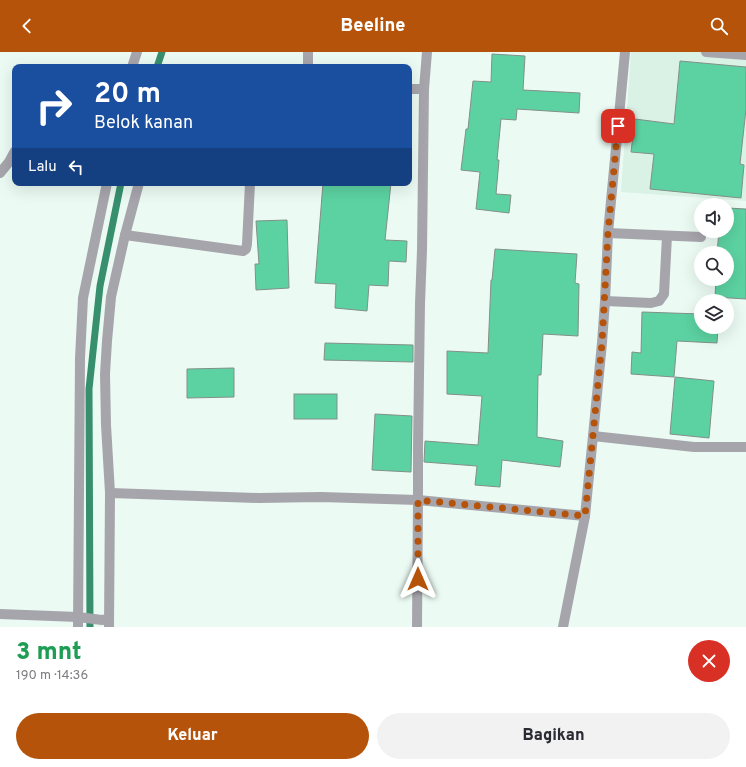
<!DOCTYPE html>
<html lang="id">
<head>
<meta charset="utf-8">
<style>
	:root { --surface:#fff; --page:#f2f2f3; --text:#2b2b33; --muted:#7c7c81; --accent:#b45309 }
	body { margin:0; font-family:Overpass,sans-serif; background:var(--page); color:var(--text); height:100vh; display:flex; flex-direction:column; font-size:15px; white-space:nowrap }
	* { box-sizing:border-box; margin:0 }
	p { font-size:13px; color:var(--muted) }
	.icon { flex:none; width:22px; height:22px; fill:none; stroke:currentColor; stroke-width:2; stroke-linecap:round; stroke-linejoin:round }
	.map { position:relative; height:575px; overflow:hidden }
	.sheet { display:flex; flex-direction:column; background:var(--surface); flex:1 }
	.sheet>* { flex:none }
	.hud { position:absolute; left:12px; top:12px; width:400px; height:122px; border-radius:8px; box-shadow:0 4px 16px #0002; background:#1a4fa0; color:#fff; overflow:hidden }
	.controls { position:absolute; left:694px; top:146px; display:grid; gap:8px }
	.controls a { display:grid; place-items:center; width:40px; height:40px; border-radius:50%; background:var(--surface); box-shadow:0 4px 16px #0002; font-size:20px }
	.pin { position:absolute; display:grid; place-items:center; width:34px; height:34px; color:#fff; margin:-17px; border-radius:8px; box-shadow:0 2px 6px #0006 }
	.me { position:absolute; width:44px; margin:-22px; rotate:0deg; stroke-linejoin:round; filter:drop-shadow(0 0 3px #0008) }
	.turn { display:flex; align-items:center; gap:14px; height:84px; padding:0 16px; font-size:18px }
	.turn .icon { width:52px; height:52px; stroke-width:2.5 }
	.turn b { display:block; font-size:28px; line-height:34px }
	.then { display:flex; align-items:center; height:38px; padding:0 16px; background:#0003; gap:8px; font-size:15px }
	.round { display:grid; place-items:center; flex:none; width:42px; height:42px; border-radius:21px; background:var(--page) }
	.head { display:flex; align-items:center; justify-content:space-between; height:68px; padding:0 16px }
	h1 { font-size:24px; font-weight:800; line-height:30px; color:#1e9e55 }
	.action { display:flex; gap:8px; margin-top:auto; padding:8px 16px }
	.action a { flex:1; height:46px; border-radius:24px; background:var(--accent); color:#fff; font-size:16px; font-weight:800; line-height:46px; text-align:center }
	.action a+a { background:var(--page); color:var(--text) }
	header { display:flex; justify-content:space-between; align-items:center; height:52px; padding:0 16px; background:var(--accent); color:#fff; font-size:18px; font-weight:800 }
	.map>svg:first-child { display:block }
	.built { fill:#daf1e6; fill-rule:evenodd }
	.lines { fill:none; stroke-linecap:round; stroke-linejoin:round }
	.stream { stroke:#378f6e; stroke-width:7 }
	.building { fill:#5cd2a2; stroke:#819088 }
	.street { stroke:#a7a5ac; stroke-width:10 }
	.route { stroke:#b45309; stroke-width:7; stroke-dasharray:0 12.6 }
</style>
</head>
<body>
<header><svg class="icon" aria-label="back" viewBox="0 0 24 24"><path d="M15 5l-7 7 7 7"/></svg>Beeline<svg class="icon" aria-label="search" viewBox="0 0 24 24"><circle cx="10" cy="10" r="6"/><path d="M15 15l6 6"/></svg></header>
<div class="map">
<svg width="746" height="575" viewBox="0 0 746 575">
	<rect width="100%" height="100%" fill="#ebfbf3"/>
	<!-- built -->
	<path class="built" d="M631,0H746V15H744L746,51V149L621,140ZM680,10L730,14L675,70ZM635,67L692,74L632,100ZM654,104L744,113L741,146L650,137Z"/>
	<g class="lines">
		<!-- stream -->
		<g class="stream">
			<path d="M157,15L162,0"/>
			<path d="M90,575L89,337L100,234L121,131"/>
		</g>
	</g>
	<!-- building -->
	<g class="building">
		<path d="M492,2L525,4L523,38L580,41L579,61L517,57L516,68L501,67L497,108H499L496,142L511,143L509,161L476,157L480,120L461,118L466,77H468L473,29L491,30Z"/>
		<path d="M680,9L746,15V57L740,112L744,113L741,146L650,137L654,102L631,100L635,67L674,72Z"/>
		<path d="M323,131H391L385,188L407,189L406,210L389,209L388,234L369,233L367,259L335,256L336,232L315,231Z"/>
		<path d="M727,156L746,157V247L715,245L716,227H727V201H717L719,179H727Z"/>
		<path d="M287,168L289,236L256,238L255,212H259L256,169Z"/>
		<path d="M495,197L527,199L577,202L575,231L579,232L578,284L543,282L541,323H538L537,385L563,389L560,415L502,408L500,435L475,433L477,414L424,410L425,389L478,393L482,344L447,342V299L488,301L491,228H492Z"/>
		<path d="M642,260L701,262V275H718L717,291L677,289L674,325L631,322L632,300L641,301Z"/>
		<path d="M325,291L413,293V310L324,308Z"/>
		<path d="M234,316V345L187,346V317Z"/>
		<path d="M675,325L714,329L709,386L670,382Z"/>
		<rect x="294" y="342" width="43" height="25"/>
		<path d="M375,362L412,364L411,420L372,418Z"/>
	</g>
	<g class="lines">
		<!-- street -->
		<g class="street">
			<path d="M706,0L746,3"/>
			<path d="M132,15L137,0"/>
			<path d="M308,15V0"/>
			<path d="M409,37H424"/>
			<path d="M0,121L9,110L15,99"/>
			<path d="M608,181L701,185"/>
			<path d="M125,183L243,199L246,197L247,192L250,131"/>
			<path d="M605,249L651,251L659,249L664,242L667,184"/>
			<path d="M593,384L694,395H746"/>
			<path d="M110,441L258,446L321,445L418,448L585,464"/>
			<path d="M0,562L78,565L102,568L108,567"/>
			<path d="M78,575L80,306L83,246L107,131"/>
			<path d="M109,575L110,441L106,373L105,322L107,289L111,245L125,183L139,131"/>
			<path d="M417,575L418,448V395L420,252L422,198L424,37L427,0"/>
			<path d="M563,575L585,464L593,384L602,291L605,249L608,181L625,0"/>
		</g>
	</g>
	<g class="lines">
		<!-- route -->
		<path class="route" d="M418,527V448L585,464L602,291L608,181L618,74"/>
	</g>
</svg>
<div class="controls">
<a><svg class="icon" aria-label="sound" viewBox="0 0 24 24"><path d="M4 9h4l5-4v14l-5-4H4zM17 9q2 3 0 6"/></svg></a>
<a><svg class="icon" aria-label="search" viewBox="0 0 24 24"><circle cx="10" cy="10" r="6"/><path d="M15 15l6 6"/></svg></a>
<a><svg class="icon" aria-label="layers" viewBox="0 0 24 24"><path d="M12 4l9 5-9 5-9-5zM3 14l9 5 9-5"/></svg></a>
</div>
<div class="pin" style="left:618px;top:74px;background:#d93025"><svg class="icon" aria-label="arrive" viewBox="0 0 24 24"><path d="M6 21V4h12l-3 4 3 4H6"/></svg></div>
<svg class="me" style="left:418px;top:527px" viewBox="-20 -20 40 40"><path d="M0-17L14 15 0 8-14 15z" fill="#b45309" stroke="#fff" stroke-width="4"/></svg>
<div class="hud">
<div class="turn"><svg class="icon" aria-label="right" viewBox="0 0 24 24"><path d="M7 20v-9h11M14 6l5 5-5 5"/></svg><div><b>20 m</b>Belok kanan</div></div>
<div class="then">Lalu<svg class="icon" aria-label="left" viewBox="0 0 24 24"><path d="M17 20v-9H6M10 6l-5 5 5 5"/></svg></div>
</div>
</div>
<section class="sheet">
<div class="head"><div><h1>3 mnt</h1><p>190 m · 14:36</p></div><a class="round" style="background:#d93025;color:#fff"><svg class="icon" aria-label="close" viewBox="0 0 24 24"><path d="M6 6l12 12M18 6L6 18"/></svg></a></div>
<div class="action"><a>Keluar</a><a>Bagikan</a></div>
</section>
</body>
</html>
